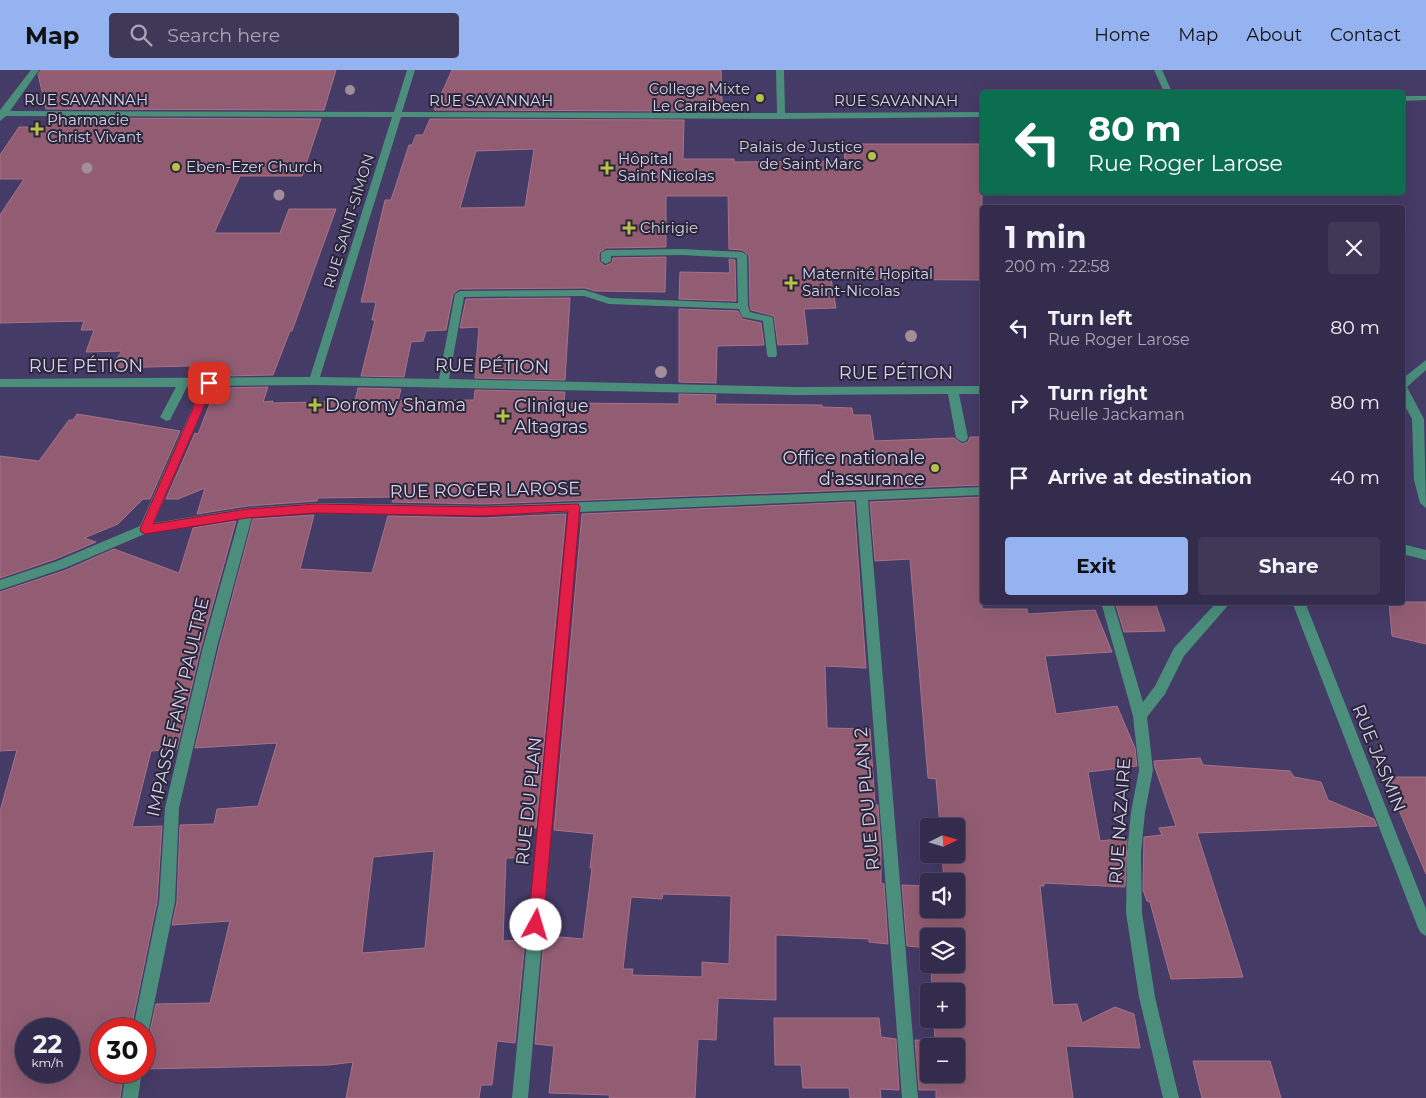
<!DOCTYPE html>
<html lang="en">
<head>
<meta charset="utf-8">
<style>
	:root { --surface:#342c4d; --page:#3f3857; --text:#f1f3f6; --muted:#a9a7b6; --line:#4e4865; --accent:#95b2f1 }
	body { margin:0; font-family:Montserrat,sans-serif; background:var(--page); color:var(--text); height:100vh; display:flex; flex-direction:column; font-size:19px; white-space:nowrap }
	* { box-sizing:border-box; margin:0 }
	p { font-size:16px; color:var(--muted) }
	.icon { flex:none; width:28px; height:28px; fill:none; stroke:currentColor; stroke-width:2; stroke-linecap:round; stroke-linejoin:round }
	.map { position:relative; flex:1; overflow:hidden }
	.drawer { position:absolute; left:980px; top:135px; width:425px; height:400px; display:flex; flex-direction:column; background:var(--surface); border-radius:5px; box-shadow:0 5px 20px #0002,0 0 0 1px var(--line) }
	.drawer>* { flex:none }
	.hud { position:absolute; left:980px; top:20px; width:425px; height:105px; border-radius:5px; box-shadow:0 5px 20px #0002,0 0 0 1px var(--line); background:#0b6e4f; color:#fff; overflow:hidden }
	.needle { width:32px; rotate:85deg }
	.tools { position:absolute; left:920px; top:748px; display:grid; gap:10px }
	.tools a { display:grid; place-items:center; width:45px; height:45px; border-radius:5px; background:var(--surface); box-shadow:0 5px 20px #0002,0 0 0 1px var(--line); font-size:25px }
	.speed { position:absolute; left:15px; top:948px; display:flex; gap:10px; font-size:25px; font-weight:700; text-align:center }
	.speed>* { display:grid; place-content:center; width:65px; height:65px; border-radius:50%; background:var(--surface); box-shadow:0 5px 20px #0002,0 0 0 1px var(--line); line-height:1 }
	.speed small { font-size:12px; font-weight:400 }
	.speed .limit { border:8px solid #d22; background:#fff; color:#111 }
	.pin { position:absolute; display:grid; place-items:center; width:42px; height:42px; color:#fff; margin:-21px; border-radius:10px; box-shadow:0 2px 8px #0006 }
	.me { position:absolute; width:55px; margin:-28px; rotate:6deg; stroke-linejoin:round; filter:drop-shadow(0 0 4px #0008) }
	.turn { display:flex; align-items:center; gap:18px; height:105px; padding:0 25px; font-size:22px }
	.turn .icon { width:65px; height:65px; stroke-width:2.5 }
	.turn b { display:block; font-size:35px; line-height:42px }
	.round { display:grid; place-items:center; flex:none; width:52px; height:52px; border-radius:5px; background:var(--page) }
	.head { display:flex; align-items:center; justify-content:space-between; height:85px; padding:0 25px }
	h1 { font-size:30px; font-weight:700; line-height:38px }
	.button { display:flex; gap:10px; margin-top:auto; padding:10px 25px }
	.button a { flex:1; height:58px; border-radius:5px; background:var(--accent); color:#111; font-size:20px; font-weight:700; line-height:58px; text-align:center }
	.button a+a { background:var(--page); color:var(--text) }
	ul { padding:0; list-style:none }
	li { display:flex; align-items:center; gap:15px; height:75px; padding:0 25px }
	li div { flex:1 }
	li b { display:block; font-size:19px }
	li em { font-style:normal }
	header { display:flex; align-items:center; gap:30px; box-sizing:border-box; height:70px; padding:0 25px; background:var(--accent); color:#111 }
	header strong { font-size:24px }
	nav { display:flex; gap:28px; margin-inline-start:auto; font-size:18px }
	.search { width:350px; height:45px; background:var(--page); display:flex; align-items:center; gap:12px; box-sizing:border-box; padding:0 18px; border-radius:5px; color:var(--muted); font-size:19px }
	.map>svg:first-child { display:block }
	.building { fill:#925d73; stroke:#a87288; fill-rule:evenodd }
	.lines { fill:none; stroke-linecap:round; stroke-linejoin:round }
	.minor { fill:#4b8e7c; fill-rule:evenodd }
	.tree { fill:#a28e98 }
	.route { fill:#e11d48; stroke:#92132f }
	.poi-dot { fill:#b7c147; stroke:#2a263a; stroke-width:2 }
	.labels { text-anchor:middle; stroke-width:4; stroke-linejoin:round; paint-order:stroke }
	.far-poi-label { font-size:15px; fill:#d6d1ec; stroke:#2a263a; text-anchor:start }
	.far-street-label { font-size:15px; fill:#d6d1ec; stroke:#2a263a }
	.street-label { font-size:18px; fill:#d6d1ec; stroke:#2a263a }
	.poi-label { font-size:18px; fill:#d6d1ec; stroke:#2a263a; text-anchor:start }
</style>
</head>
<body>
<header>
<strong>Map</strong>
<div class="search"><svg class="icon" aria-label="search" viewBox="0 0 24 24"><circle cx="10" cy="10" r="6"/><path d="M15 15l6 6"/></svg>Search here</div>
<nav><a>Home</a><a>Map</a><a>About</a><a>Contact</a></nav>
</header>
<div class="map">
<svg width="1426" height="1028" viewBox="0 0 1426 1028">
	<rect width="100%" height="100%" fill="#453b67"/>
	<!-- building -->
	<g class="building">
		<path d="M41,0H336L324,40L46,39L38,4Z"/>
		<path d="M452,0H721L722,33H685V41L434,40Z"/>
		<path d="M48,48L321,49L302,106H240L214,163H280L289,139H336L292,261H290L273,305L221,306L225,295L110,298L122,281L86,282L94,260H81L84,251L0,253V145L24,109H0V85L19,57H50Z"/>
		<path d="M430,49L684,50L683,89H734V92L845,91L843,74H982V210L831,209L836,238L804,239L808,274L778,275L774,246L751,240L750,236L749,185L742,180L729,179L728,126H666V177L606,178L599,183V191L605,196L612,193L613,188L666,187L665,222L595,221L585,218L459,219L453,224L446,260L426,261L423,271L411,272L404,307L361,306L375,250H372L376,232H361L385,130H391L409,75H412L416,65H423ZM534,79L525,137L460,138L476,81Z"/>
		<path d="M729,189L735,190L736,231L679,229L680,202L730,203Z"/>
		<path d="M570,228L565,310L475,308L479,257L460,258L466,229Z"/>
		<path d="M679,239L738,241L742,249L761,253L764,275L717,276L716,313L679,312Z"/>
		<path d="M268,317L263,332L273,331L272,333L355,331L358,318L401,319L398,331L474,330L475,320L565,322L564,333L679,334V324L716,325L715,334L822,335V337L852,338L853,345H870L874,371L954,368L962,374L968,372L970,367H982V415L483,434L392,432L393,427L318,428L317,431L247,436L197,444L205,418L178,429H166L195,363L198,364L216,318Z"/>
		<path d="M77,344L180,361L150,429H143L118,454L84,468L96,472L56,489L0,508V386L39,391L69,350H73Z"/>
		<path d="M982,427V539H1027L1028,544L1095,540L1112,582L1045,586L1056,644L1117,636L1135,678L1137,696L1088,702L1100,771L1127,768L1125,817L1044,813V816H1040L1053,935L1077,934L1082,953L1115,937L1134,944L1140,978L1066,976L1073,1028H936V1020H919L915,970L935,971L934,949H956V921H932L931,894H956V866H929V878L907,876L902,815L929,816V839H956V811H944L942,784H956V756H940L936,709L928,708L910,489L875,491L870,432ZM929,976H956V1004H929Z"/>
		<path d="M854,432L866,598L825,596L827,658L870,659L875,735H878L881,780V813L884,814L888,874L869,872V869L776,865V930L718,928L716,970L698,969L695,1028H609L610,1025L549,1023L554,976L535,974L544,868L560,867L583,869L592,798H590L594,764L554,760L582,444ZM663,824L731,826L729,894L702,892V907L632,905L633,899H623L631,827L662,829Z"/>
		<path d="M566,444L536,758L528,757L523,788H506L503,871L525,870L515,973L497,971L492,1015H481L479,1028H346L353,992L329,995L144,999V968L149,966L156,934L210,933L230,851L172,855L177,832L180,755L214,754L217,739L258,736L277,673L195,678L219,577L253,449L314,445L300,499L372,503L388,446L483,448ZM434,781L425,878L362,883L373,787Z"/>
		<path d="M236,451L201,577L177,679L151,681L132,757L162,756L157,832L131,959H101V1001H124L120,1028H0V741L17,680L0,681V522L66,500L114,479L179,503L193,458ZM26,959H69V1001H26Z"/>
		<path d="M1115,532H1155L1165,561L1124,562Z"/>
		<path d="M1389,532H1426V574L1392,566Z"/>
		<path d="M1200,688L1203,695L1290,701L1294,707L1321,712L1328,730L1374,749L1377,756L1197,763L1243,907L1171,909L1150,832L1147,831L1143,820L1144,767L1162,765L1159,758L1176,756L1155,698L1154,691Z"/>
		<path d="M1385,707H1426V804Z"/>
		<path d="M774,948H879L881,967L896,969L899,1020L880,1019L881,1028H850L849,1018H803L801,995H775Z"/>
		<path d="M1193,991H1270L1281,1028H1202Z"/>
	</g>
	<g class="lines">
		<!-- minor -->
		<g class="minor">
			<path d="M31,0H39L10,41L394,42L407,0H415L402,42L777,43L776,0H784L785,43L982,42V47L781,49L401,47L320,307L439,309L455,224L460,221L585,220L610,228L738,233L737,188L682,185L611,186V191L606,194L601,191V183L606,180L682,179L742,182L747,185L748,236L750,242L772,247L773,249L777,284L776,287H768L767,284L763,251L742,247L739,239L609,234L584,226L464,227L449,309L797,317L982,316V324H959L968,368L966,371L962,372L956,368L948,324L797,325L314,315L213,316L154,453L247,438L317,433L483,436L982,417V425L868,430L918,1028H902L856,430L580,442L528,1028H512L568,442L483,446L317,443L252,447L217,577L179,738L175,832L149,959L147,965L144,966V959H133L159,832L165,738L203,577L239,449L147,463L65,498L0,520V510L57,491L140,456L202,316L187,317L170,350L166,351L160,347L176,317H0V309L310,307L392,47L6,46L0,51V40Z"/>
			<path d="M1154,0H1162L1172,22H1164Z"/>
			<path d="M1402,26H1426V30L1402,31Z"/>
			<path d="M1426,290V300L1407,317L1424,349L1426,438L1420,433L1414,410L1412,349L1402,330V309Z"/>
			<path d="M1402,474L1426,480V490L1402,484Z"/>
			<path d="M1101,532H1113L1143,632L1155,616L1174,578L1217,532H1231L1184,586L1165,624L1147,647L1153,700L1145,742L1141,783L1142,843L1155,927L1179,1028H1163L1139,927L1126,843L1127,783L1131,742L1139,700L1133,646Z"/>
			<path d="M1292,532H1305L1426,839V866L1421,863L1418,858Z"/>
			<path d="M126,1001H142L138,1028H122Z"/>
		</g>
	</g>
	<!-- trees -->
	<g class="tree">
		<circle cx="350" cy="20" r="5"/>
		<circle cx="87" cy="98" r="5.5"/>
		<circle cx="279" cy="125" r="5.5"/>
		<circle cx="911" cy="266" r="6"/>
		<circle cx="661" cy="302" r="6"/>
	</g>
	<!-- route -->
	<path class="route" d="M209,310L214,313L153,454L247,439L316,434L483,437L578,434L580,437L564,625L543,855L540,860L536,862L531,860L528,855L568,441L483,446L316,443L247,448L145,464L141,462L140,459L204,313Z"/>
	<!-- markers -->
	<g class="poi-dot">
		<circle cx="760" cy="28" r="5"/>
		<path d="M34.5 51.5h5v5h5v5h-5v5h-5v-5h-5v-5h5z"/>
		<circle cx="872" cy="86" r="5"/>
		<circle cx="176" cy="97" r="5"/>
		<path d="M604.5 90.5h5v5h5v5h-5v5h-5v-5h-5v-5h5z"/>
		<path d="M626.5 150.5h5v5h5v5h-5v5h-5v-5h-5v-5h5z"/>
		<path d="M788.5 205.5h5v5h5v5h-5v5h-5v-5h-5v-5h5z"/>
		<path d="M312.5 327.5h5v5h5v5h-5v5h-5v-5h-5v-5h5z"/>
		<path d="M500.5 338.5h5v5h5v5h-5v5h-5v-5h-5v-5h5z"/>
		<circle cx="935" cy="398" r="5"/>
	</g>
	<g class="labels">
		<!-- far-poi labels -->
		<g class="far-poi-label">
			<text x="750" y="24" text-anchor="end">College Mixte<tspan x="750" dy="17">Le Caraibeen</tspan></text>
			<text x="47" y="55">Pharmacie<tspan x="47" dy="17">Christ Vivant</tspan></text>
			<text x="862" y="82" text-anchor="end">Palais de Justice<tspan x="862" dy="17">de Saint Marc</tspan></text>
			<text x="618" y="94">Hôpital<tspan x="618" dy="17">Saint Nicolas</tspan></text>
			<text x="186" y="102">Eben-Ezer Church</text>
			<text x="640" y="163">Chirigie</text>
			<text x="802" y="209">Maternité Hopital<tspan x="802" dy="17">Saint-Nicolas</tspan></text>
		</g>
		<!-- far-street labels -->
		<g class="far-street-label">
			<text x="86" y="35">RUE SAVANNAH</text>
			<text x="491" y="36">RUE SAVANNAH</text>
			<text x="896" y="36">RUE SAVANNAH</text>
			<text transform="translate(349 151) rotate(-73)" y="5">RUE SAINT-SIMON</text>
		</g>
		<!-- street labels -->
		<g class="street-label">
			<text x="86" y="302">RUE PÉTION</text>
			<text transform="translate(492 296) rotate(1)" y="6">RUE PÉTION</text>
			<text x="896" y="309">RUE PÉTION</text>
			<text transform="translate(485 420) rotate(-1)" y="6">RUE ROGER LAROSE</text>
			<text transform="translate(178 637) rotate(-77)" y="6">IMPASSE FANY PAULTRE</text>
			<text transform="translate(1379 688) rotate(68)" y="6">RUE JASMIN</text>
			<text transform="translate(867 729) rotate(-95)" y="6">RUE DU PLAN 2</text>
			<text transform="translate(529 731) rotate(-84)" y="6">RUE DU PLAN</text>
			<text transform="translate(1120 751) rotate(-86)" y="6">RUE NAZAIRE</text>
		</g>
		<!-- poi labels -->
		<g class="poi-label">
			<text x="325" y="341">Doromy Shama</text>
			<text x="514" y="342">Clinique<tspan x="514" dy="21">Altagras</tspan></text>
			<text x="925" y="394" text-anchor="end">Office nationale<tspan x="925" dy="21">d'assurance</tspan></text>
		</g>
	</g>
</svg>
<div class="tools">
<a><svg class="needle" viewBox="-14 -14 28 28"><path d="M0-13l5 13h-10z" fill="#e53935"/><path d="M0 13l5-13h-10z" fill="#a9a7b6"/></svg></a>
<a><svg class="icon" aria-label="sound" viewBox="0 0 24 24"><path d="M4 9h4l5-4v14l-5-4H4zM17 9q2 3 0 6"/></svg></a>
<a><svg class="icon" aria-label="layers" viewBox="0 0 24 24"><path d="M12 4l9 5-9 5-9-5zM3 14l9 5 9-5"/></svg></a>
<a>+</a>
<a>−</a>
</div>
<div class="speed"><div>22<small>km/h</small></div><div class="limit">30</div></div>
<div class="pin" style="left:209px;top:313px;background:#d93025"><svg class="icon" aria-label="arrive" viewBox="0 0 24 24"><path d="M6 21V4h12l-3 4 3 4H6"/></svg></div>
<svg class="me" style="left:536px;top:855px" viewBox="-20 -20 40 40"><circle r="19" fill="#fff"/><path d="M0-13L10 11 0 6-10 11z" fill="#e11d48"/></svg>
<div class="hud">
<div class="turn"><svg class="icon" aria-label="left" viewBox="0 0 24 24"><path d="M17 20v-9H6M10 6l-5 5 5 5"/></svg><div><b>80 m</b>Rue Roger Larose</div></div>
</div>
<section class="drawer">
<div class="head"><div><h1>1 min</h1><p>200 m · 22:58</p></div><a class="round"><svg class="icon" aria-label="close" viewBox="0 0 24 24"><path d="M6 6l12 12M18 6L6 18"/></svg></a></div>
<ul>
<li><svg class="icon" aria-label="left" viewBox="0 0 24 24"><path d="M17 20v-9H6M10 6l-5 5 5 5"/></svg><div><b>Turn left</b><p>Rue Roger Larose</p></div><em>80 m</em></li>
<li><svg class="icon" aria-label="right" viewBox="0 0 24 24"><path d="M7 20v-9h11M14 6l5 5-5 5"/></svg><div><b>Turn right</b><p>Ruelle Jackaman</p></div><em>80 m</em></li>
<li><svg class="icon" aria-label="arrive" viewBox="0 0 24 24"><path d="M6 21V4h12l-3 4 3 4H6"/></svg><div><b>Arrive at destination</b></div><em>40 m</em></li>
</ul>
<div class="button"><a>Exit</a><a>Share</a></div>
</section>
</div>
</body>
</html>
